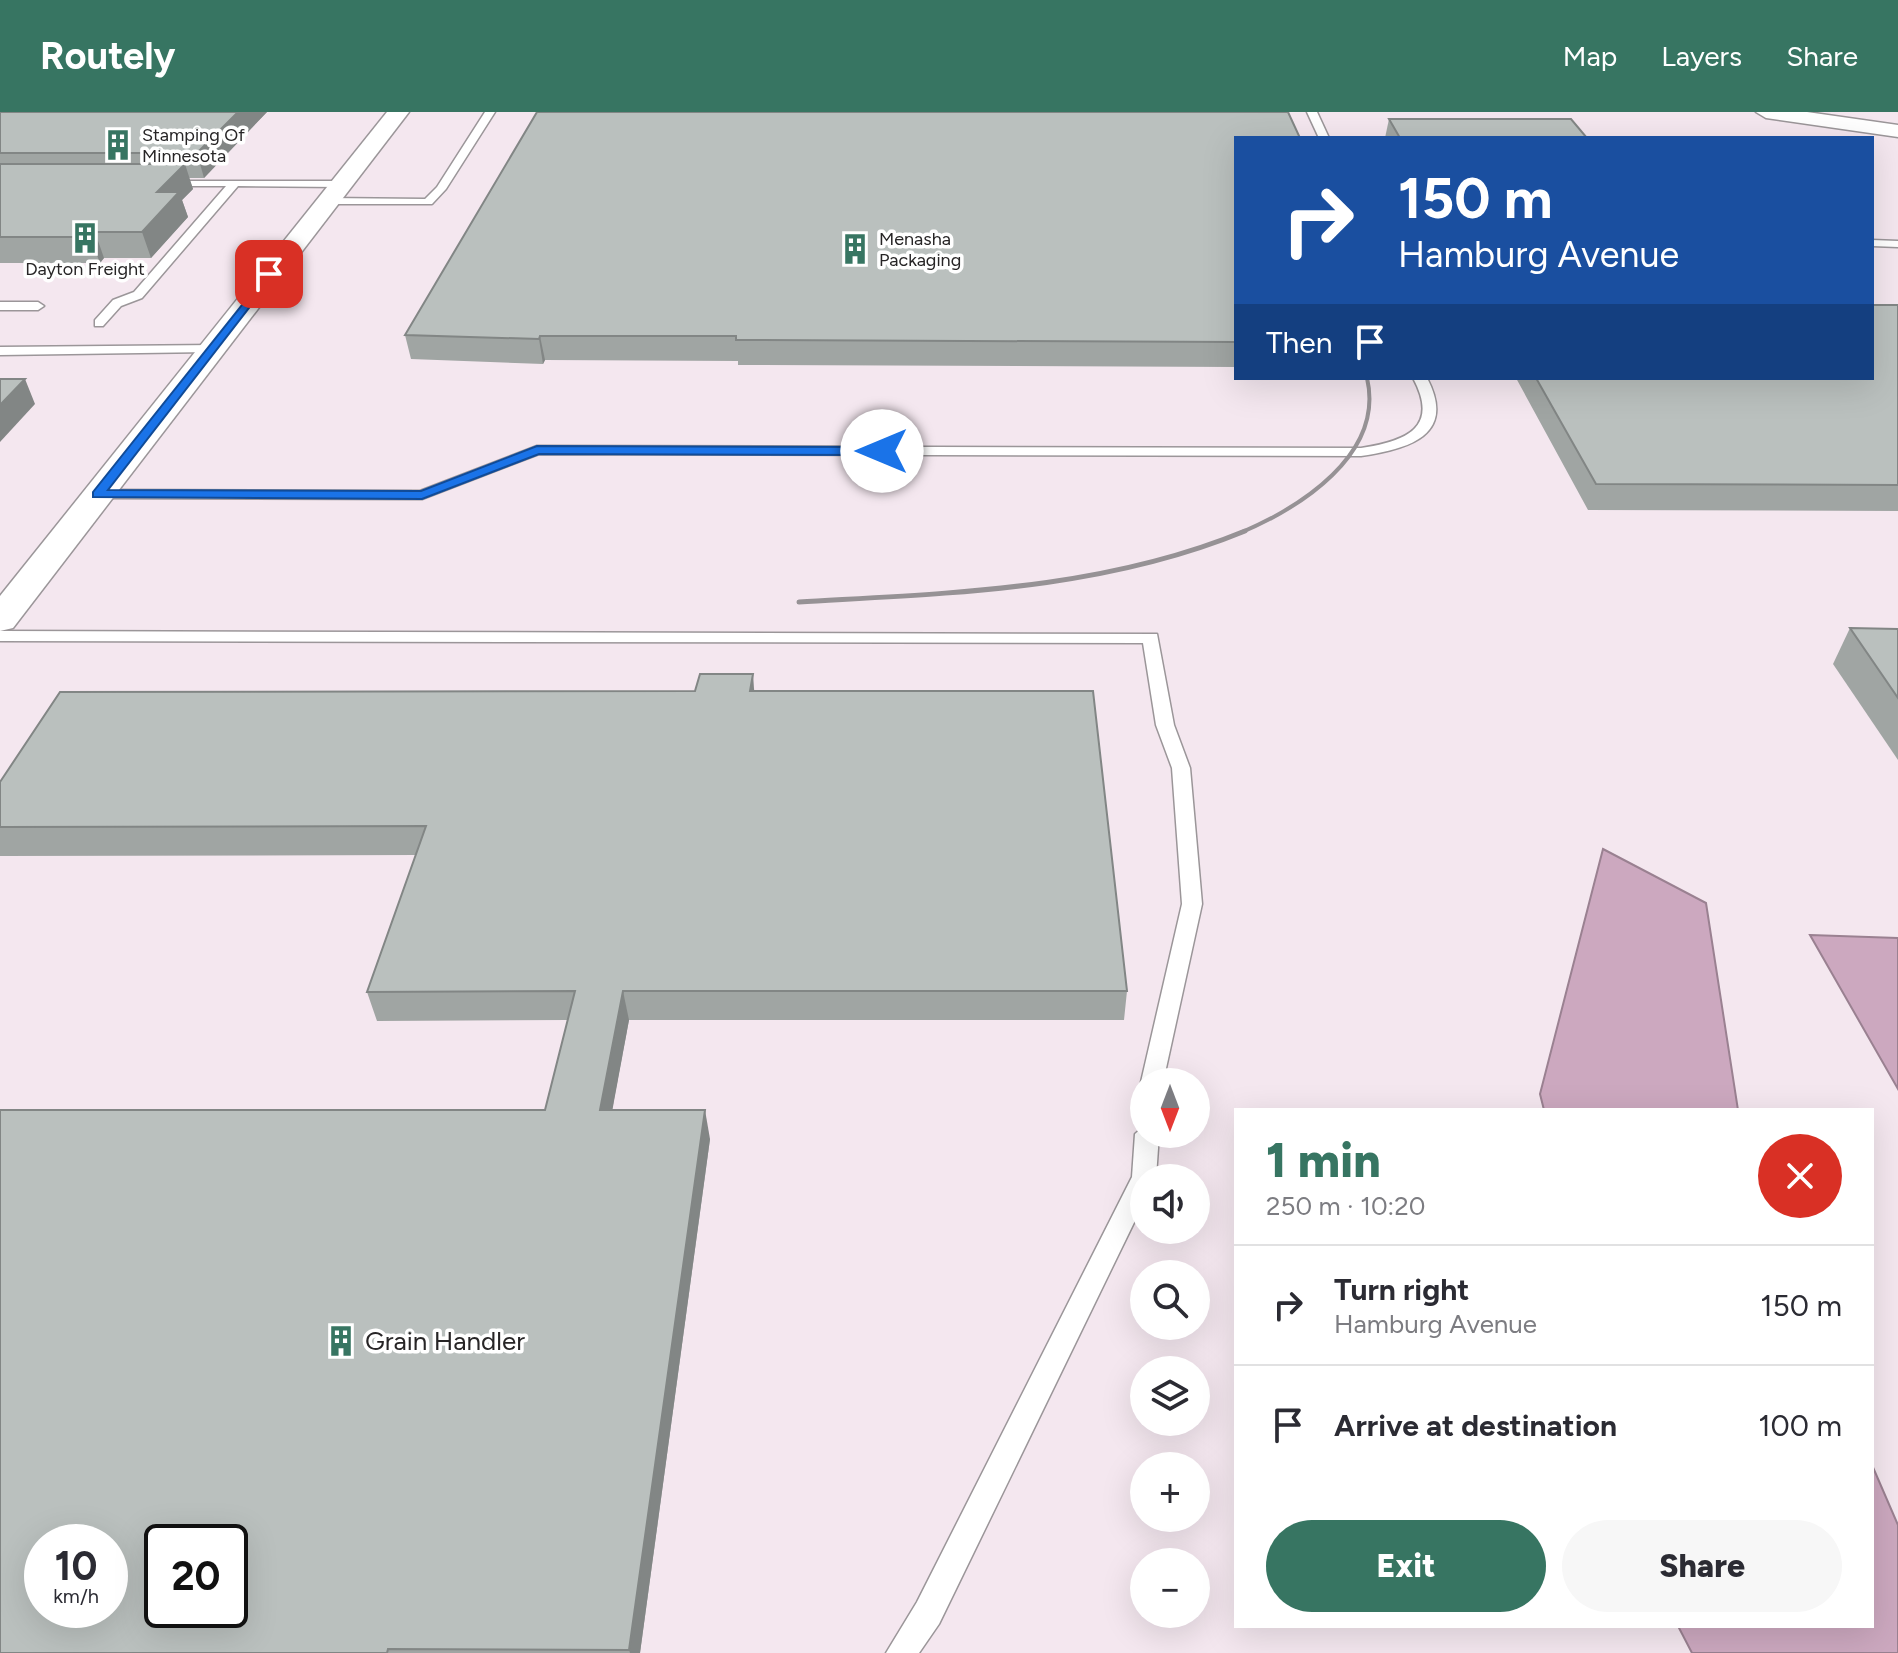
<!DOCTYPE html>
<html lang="en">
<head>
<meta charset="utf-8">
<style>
	:root { --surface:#fff; --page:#f7f7f7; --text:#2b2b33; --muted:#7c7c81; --line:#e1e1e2; --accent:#377562 }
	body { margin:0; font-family:Figtree,sans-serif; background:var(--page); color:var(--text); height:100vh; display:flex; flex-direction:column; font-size:30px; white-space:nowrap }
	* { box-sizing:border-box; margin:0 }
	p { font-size:26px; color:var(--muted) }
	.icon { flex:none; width:44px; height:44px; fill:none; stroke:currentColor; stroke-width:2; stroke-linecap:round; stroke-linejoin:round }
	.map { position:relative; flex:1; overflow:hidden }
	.side { position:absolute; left:1234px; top:996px; width:640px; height:520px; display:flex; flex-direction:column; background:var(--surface); border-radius:0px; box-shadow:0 8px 32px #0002 }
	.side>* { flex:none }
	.hud { position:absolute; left:1234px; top:24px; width:640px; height:244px; border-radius:0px; box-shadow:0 8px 32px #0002; background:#1a4fa0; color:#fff; overflow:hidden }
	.needle { width:52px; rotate:180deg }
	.controls { position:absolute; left:1130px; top:956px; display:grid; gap:16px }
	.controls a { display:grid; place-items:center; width:80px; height:80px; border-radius:50%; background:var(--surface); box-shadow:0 8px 32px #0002; font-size:40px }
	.speed { position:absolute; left:24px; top:1412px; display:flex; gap:16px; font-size:40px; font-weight:700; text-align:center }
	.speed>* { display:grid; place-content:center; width:104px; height:104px; border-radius:50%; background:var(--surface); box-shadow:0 8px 32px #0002; line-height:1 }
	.speed small { font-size:20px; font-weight:400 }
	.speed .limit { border:4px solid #111; border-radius:12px; background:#fff; color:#111 }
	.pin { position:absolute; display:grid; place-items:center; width:68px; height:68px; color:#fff; margin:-34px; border-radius:16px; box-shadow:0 4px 12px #0006 }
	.me { position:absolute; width:88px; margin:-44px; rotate:270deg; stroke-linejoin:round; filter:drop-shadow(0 0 6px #0008) }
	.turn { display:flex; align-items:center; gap:28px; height:168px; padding:0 32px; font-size:36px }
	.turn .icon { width:104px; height:104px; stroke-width:2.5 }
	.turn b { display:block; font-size:56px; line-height:68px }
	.then { display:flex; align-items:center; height:76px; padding:0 32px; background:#0003; gap:16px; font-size:30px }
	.round { display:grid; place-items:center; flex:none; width:84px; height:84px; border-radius:42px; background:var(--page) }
	.head { display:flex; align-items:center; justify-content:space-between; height:136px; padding:0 32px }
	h1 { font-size:48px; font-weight:800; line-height:60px; color:var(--accent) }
	.cta { display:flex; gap:16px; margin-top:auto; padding:16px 32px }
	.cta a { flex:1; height:92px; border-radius:48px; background:var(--accent); color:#fff; font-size:32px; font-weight:800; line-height:92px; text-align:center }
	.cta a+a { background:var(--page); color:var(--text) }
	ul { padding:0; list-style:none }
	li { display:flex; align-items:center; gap:24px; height:120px; padding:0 32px; border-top:2px solid var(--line) }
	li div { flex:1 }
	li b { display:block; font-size:30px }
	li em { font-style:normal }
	header { display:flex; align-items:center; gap:48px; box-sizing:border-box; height:112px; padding:0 40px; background:var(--accent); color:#fff }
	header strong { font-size:38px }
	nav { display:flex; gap:44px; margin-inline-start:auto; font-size:28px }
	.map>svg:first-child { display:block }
	.built { fill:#f4e7ef; fill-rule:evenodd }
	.water { fill:#cca8bf; stroke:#9a8191; stroke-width:2 }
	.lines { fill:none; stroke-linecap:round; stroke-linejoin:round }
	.service-casing { stroke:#9b9699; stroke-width:3 }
	.minor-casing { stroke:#9b9699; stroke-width:3 }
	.tertiary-casing { stroke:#9b9699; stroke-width:3 }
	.service { fill:#fff; fill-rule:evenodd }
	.minor { fill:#fff; fill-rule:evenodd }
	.tertiary { fill:#fff; fill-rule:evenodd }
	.rail-far1 { stroke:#969295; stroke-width:4 }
	.rail { stroke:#969295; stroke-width:5 }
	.wall { fill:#a0a5a3 }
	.shaded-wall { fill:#828685 }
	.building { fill:#bac0be; stroke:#828685; stroke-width:2; fill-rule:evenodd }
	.route { fill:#1a73e8; stroke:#114b97; stroke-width:2 }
	.labels { text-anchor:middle; stroke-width:7; stroke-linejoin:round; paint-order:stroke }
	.far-poi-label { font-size:18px; fill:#272526; stroke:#fff; text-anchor:start }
	.near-poi-label { font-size:26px; fill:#272526; stroke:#fff; text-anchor:start }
</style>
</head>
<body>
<header>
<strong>Routely</strong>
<nav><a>Map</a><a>Layers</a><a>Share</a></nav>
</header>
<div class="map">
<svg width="1898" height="1541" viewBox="0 0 1898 1541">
	<rect width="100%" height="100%" fill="#fdf7fb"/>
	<!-- built -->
	<path class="built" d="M0,0H1898V1541H0ZM1236,26H1872V266H1236ZM1144,970H1196V1022H1144ZM1236,998H1872V1514H1236ZM1144,1066H1196V1118H1144ZM1144,1162H1196V1214H1144ZM1144,1258H1196V1310H1144ZM1144,1354H1196V1406H1144ZM42,1430H110V1498H42ZM162,1430H230V1498H162ZM1144,1450H1196V1502H1144Z"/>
	<!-- water -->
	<g class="water">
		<path d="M1603,737L1706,791L1738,998H1544L1540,982Z"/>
		<path d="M1810,823L1898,826V977Z"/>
		<path d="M1872,1353L1898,1413V1541H1692L1678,1514H1872Z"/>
	</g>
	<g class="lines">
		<defs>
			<g id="service">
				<path d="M485,0H495L446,77L432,92H327L322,89L327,86L425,87L437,75Z"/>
				<path d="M1307,0H1317L1329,26H1319Z"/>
				<path d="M159,69H341L346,72L341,75L238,74L142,186L121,194L103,214H95V208L113,188L134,180L226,74H163L159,73Z"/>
				<path d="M1872,128L1898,129V135L1872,134Z"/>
				<path d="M0,190H38L44,194L38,198H0Z"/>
				<path d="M216,233L217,236L211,240L0,243V235Z"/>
				<path d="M1413,266H1427C1457,323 1409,337 1361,344L539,342L422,387L98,386L91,382L98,378L420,379L537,334L1361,336C1406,329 1440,316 1413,266Z"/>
				<path d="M0,519L1157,522L1174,613L1190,656L1202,792L1163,970H1144V976L1141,970L1182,792L1172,656L1156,613L1143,531L0,529Z"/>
				<path d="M1144,1014V1022H1159L1156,1065L1144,1066V1090L939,1512L919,1541H886L917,1490L1132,1065L1135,1022Z"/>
			</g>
			<path id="minor" d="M1756,0H1807L1898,13V25L1766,6Z"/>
			<path id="tertiary" d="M387,0H409L13,516L0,519V484Z"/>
		</defs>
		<!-- service casing -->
		<use href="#service" class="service-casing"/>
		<!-- minor casing -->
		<use href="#minor" class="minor-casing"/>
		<!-- tertiary casing -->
		<use href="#tertiary" class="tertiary-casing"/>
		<!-- service -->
		<use href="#service" class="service"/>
		<!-- minor -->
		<use href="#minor" class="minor"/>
		<!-- tertiary -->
		<use href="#tertiary" class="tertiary"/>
		<!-- rail-far1 -->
		<path class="rail-far1" d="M1240,421C1299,396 1385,343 1367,266"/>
		<!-- rail -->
		<path class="rail" d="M799,490C951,481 1102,478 1245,419"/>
	</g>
	<!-- wall -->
	<g class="wall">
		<path d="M0,0H267L204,66H189L193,77L182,88L188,105L151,146H104L100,151H0Z"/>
		<path d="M1389,7L1587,26H1385Z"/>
		<path d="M1236,26V255L738,253V249L545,248L543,252L411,247L405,223Z"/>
		<path d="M1898,193V399L1588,398L1516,266H1872Z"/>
		<path d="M1850,516L1898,517V648L1833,552Z"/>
		<path d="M754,579L1127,879L1124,908H629L612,998L710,1027L640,1541H0L545,998L568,908L377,909L367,880L416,743L0,744V670Z"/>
	</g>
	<!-- shaded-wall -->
	<g class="shaded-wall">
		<path d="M238,0H267L204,66L197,41Z"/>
		<path d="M185,52L193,77L182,88L188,105L151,146L142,120L157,80Z"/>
		<path d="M95,120L104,146L100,151L90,125Z"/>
		<path d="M540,224L545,248L543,252L539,227Z"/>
		<path d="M25,267L35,292L0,330V293Z"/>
		<path d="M753,562L755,591L750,579Z"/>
		<path d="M623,879L629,908L607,1027L600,998Z"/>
		<path d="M705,998L710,1027L640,1541H630L629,1538Z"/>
	</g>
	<!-- building -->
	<g class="building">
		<path d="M0,0H238L197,41H0Z"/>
		<path d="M537,0H1288L1300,26H1236V230L736,228V224H540L539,227L405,223Z"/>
		<path d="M1389,7H1571L1587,26H1400Z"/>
		<path d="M0,52H185L157,80H179L142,120H95L90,125H0Z"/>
		<path d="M1872,193H1898V373L1596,372L1536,266H1872Z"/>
		<path d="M0,267H25L0,293Z"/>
		<path d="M1850,516L1898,517V586Z"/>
		<path d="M700,562H753L750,579H1093L1127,879H623L600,998H705L629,1538L388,1537L387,1541H0V998H545L575,879L367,880L426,714L0,715V670L60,580L695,579ZM42,1430H110V1498H42ZM162,1430H230V1498H162Z"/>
	</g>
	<!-- route -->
	<path class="route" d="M269,159L273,165L108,378L421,379L537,334L882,335L888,339L882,343L539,342L422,387L93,385V380Z"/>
	<!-- icons -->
	<defs>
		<symbol id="building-bare" viewBox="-9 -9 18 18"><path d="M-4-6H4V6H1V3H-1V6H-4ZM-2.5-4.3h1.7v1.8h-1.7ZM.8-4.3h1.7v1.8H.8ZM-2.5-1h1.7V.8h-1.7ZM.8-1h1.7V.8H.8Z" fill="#377562" stroke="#fff" stroke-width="2.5" paint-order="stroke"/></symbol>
	</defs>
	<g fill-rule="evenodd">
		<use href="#building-bare" x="96" y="11" width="44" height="44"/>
		<use href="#building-bare" x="63" y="104" width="44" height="44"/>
		<use href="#building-bare" x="833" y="115" width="44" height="44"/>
		<use href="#building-bare" x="319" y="1207" width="44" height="44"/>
	</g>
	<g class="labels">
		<!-- far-poi labels -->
		<g class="far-poi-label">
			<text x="142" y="29">Stamping Of<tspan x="142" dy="21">Minnesota</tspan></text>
			<text x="879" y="133">Menasha<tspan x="879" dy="21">Packaging</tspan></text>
			<text x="85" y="163" text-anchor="middle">Dayton Freight</text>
		</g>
		<!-- near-poi labels -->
		<g class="near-poi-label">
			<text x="365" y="1238">Grain Handler</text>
		</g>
	</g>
</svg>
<div class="controls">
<a><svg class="needle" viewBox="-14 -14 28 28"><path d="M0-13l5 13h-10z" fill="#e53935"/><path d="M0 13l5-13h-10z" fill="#7c7c81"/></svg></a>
<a><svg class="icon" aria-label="sound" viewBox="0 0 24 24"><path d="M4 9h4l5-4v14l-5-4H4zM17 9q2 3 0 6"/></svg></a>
<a><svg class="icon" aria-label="search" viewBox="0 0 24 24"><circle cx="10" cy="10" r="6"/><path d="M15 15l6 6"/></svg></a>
<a><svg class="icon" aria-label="layers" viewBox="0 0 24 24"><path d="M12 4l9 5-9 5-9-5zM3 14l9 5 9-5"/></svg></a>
<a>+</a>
<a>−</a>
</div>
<div class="speed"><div>10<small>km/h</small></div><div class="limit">20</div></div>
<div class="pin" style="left:269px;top:162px;background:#d93025"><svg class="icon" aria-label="arrive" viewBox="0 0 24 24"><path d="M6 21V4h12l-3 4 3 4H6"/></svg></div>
<svg class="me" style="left:882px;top:339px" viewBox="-20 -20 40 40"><circle r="19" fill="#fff"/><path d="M0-13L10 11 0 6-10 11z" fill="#1a73e8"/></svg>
<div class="hud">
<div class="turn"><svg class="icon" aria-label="right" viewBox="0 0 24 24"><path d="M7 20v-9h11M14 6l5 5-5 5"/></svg><div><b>150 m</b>Hamburg Avenue</div></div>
<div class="then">Then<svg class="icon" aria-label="arrive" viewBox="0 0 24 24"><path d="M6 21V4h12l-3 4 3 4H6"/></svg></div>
</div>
<section class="side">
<div class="head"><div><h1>1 min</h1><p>250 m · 10:20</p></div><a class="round" style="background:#d93025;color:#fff"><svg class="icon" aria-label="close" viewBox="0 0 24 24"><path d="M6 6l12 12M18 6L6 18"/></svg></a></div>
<ul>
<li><svg class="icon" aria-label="right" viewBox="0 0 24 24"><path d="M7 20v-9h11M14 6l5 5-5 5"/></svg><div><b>Turn right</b><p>Hamburg Avenue</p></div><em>150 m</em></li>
<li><svg class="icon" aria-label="arrive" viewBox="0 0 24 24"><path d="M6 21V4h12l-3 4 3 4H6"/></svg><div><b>Arrive at destination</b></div><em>100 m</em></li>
</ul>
<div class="cta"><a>Exit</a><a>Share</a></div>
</section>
</div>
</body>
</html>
